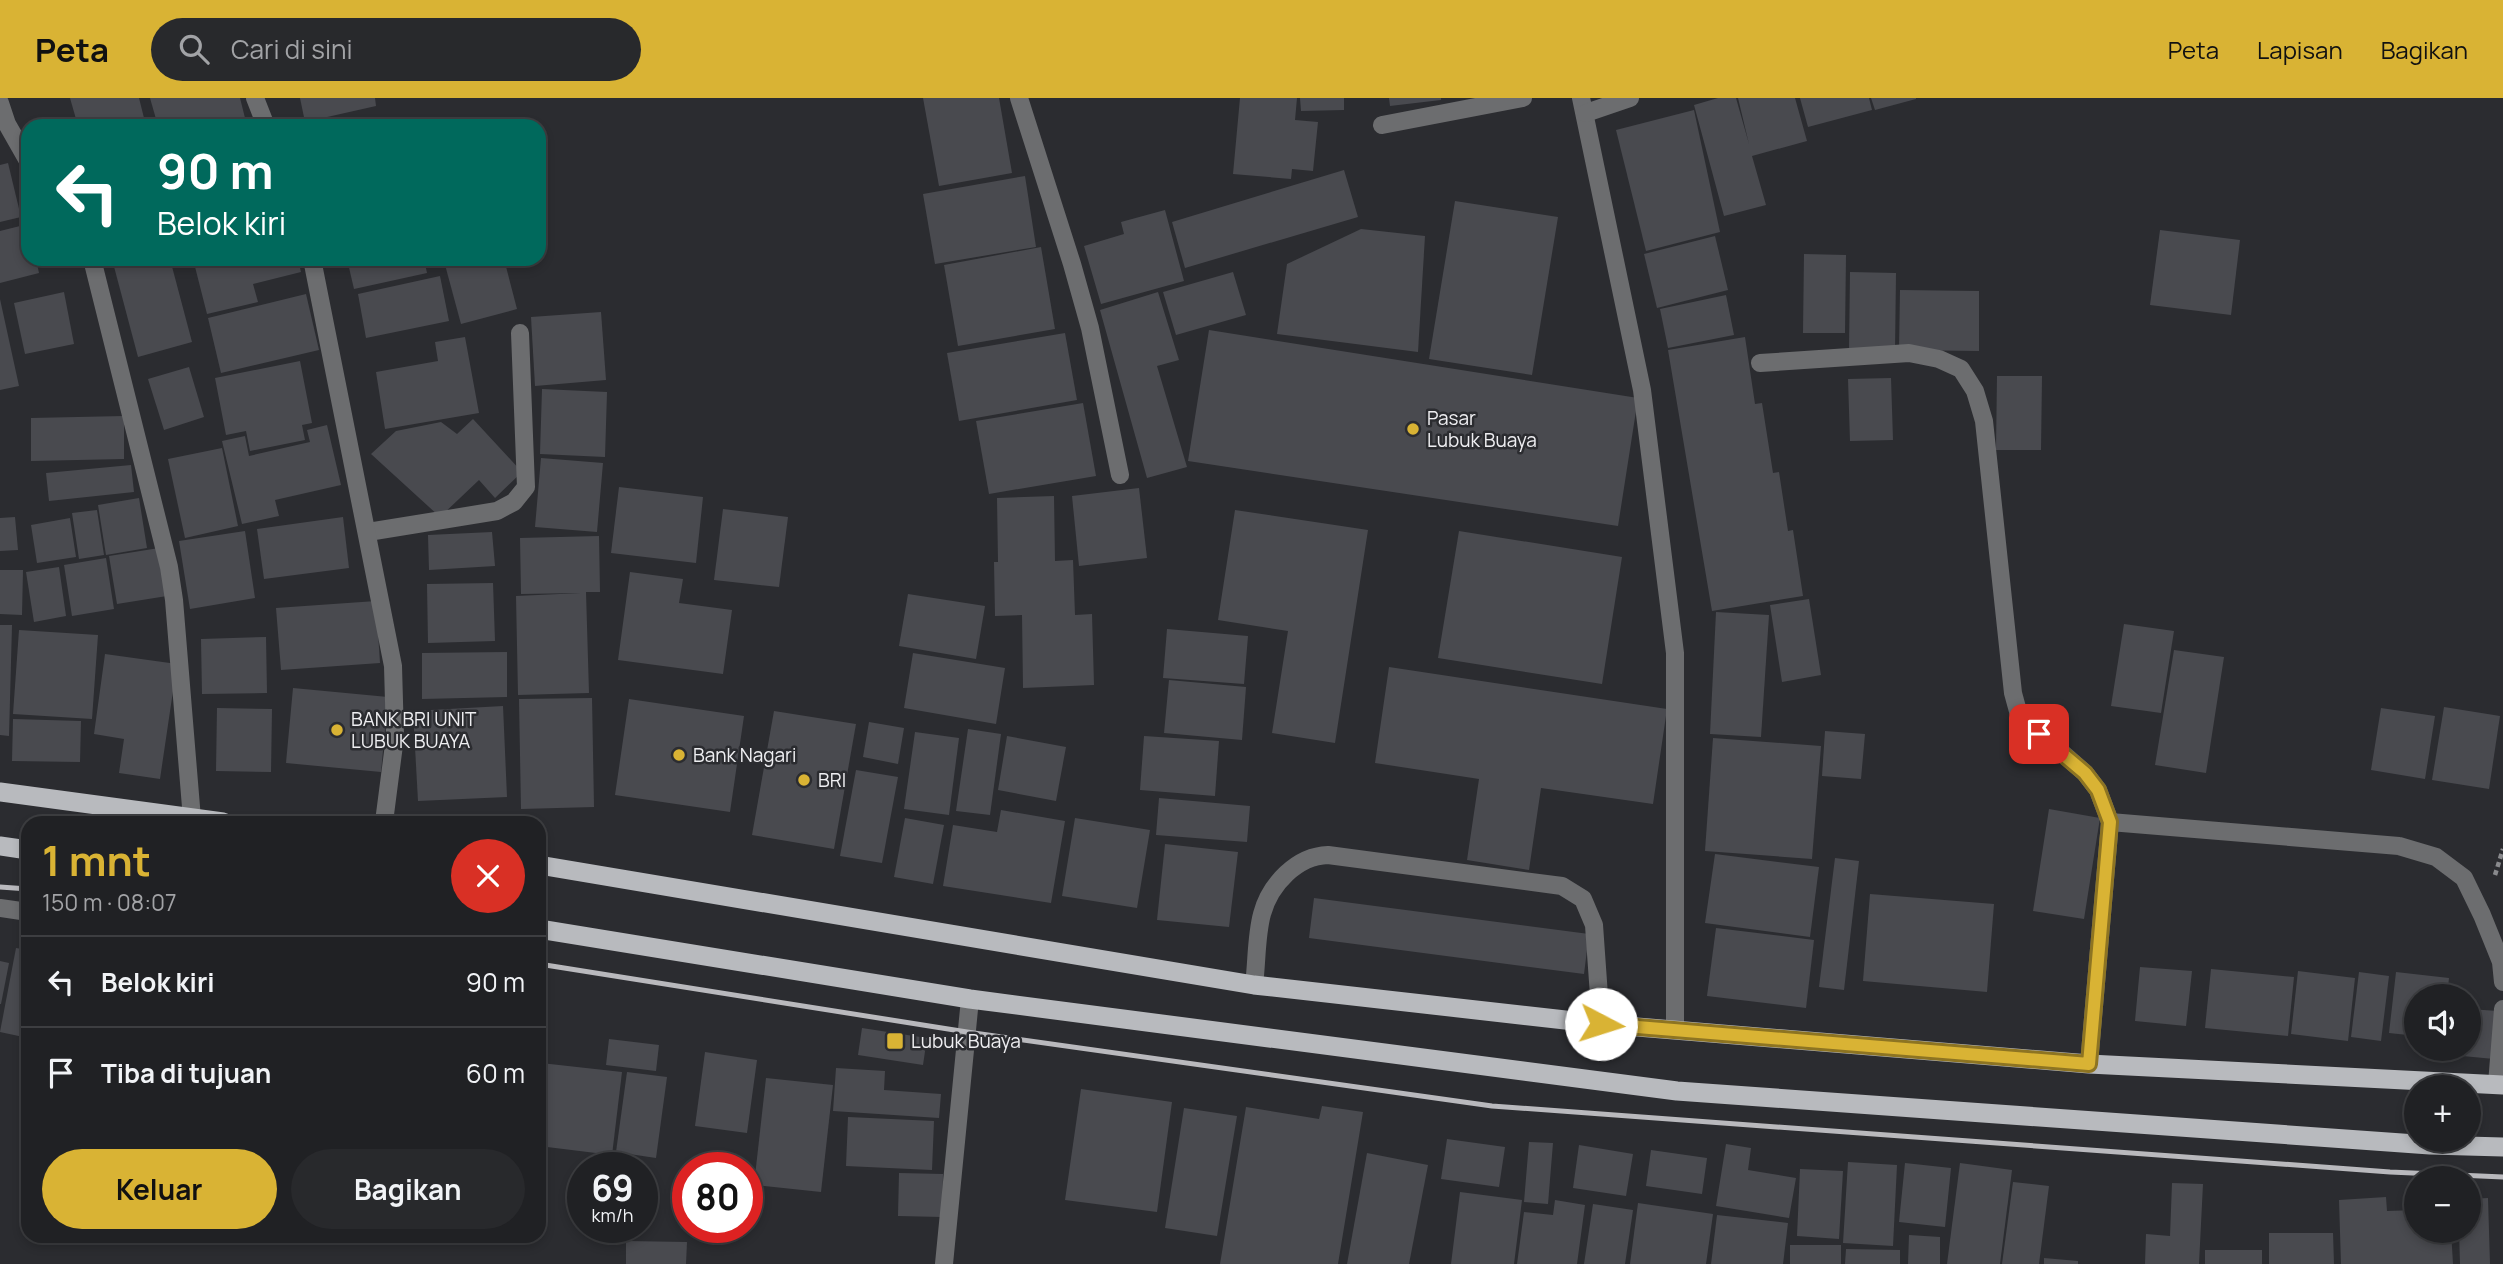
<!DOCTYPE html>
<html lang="id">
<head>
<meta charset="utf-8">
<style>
	:root { --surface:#202124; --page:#28292c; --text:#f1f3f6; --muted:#a2a3a6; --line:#3d3e41; --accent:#d9b334 }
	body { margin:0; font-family:Manrope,sans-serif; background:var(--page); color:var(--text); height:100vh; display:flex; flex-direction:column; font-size:26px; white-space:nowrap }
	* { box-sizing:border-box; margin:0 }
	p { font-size:23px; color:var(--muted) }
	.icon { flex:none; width:38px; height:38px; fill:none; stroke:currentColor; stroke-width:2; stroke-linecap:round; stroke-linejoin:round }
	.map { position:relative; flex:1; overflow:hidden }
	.details { position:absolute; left:21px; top:718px; width:525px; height:427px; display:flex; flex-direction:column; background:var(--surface); border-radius:21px; box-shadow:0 4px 10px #0003,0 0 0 2px var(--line) }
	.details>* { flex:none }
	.guide { position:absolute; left:21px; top:21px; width:525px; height:147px; border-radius:21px; box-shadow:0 4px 10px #0003,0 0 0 2px var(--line); background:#00695c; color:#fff; overflow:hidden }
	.controls { position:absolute; left:2404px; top:886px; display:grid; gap:14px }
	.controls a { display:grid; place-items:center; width:77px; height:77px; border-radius:50%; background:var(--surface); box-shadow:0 4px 10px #0003,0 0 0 2px var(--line); font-size:35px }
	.speed { position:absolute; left:567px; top:1054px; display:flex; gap:14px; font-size:35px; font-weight:700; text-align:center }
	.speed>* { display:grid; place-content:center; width:91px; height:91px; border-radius:50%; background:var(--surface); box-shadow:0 4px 10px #0003,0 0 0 2px var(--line); line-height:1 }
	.speed small { font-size:18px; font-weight:400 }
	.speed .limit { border:10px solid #d22; background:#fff; color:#111 }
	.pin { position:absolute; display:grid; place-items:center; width:60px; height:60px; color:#fff; margin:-30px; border-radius:14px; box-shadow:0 4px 10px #0006 }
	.me { position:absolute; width:77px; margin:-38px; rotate:95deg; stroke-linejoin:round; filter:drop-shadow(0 0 5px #0008) }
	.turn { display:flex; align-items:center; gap:24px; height:147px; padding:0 21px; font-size:32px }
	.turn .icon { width:91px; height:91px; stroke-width:2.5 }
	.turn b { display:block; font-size:49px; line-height:60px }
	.round { display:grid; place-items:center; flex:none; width:74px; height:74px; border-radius:37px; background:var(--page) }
	.overview { display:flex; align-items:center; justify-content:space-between; height:119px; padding:0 21px }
	h1 { font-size:42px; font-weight:700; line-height:52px; color:var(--accent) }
	.primary-button { display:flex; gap:14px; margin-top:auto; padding:14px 21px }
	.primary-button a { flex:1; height:80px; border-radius:42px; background:var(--accent); color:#111; font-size:28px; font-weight:700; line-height:80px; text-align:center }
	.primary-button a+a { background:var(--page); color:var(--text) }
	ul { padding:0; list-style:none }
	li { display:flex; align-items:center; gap:21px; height:91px; padding:0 21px; border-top:2px solid var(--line) }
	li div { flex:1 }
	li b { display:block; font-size:26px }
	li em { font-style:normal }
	header { display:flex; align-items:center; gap:42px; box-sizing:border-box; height:98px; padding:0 35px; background:var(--accent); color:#111 }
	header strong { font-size:33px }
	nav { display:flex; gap:38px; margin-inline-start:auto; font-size:24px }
	.search { width:490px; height:63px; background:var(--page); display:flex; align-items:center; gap:18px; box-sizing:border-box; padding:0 24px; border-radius:38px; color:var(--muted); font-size:26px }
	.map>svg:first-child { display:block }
	.building { fill:#494a4f }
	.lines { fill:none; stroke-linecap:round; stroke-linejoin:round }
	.path { stroke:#898a8d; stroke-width:4.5; stroke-dasharray:5 3.5; stroke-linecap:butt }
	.service { stroke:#6c6d6f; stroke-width:18 }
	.minor { stroke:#6c6d6f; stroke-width:18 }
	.trunk { stroke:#b8babe; stroke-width:19 }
	.rail { stroke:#b9b9bd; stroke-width:5 }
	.route-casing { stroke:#8d7422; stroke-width:18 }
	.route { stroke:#d9b334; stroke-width:12 }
	.poi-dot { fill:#d9b334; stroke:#2b2c30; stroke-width:2.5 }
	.labels { text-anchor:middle; stroke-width:5; stroke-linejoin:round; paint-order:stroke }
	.poi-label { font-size:19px; fill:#eeeef1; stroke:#2b2c30; text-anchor:start }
</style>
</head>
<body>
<header>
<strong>Peta</strong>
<div class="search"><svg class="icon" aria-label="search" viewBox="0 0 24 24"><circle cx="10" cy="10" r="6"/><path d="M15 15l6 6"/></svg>Cari di sini</div>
<nav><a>Peta</a><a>Lapisan</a><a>Bagikan</a></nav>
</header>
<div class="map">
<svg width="2503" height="1166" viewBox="0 0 2503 1166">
	<rect width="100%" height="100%" fill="#2b2c30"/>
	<!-- building -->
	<g class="building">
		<path d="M70,0H139L146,28H78Z"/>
		<path d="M150,0H240L247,28H158Z"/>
		<path d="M300,0H375L376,8L305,24Z"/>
		<path d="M923,0H999L1012,75L939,88Z"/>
		<path d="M1240,0H1297L1295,22L1318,24L1313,73L1292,71L1291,81L1233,76Z"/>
		<path d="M1300,0H1344V12L1301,13Z"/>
		<path d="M1389,0H1441V2L1390,8Z"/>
		<path d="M1718,0H1736L1749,46L1738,0H1795L1807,43L1752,58L1766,107L1724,118L1694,7Z"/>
		<path d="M1800,0H1869L1872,12L1808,29Z"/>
		<path d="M1871,0H1916V1L1875,12Z"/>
		<path d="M1694,12L1720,134L1646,153L1616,32Z"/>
		<path d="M8,65L21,119L0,124V67Z"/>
		<path d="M1344,72L1358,119L1185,170L1172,124Z"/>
		<path d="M1025,78L1036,149L935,166L923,96Z"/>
		<path d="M1455,103L1558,119L1532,277L1429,261Z"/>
		<path d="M1165,112L1184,183L1101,206L1084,148L1124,136L1121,124Z"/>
		<path d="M28,126V161H36L39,175L0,185V133Z"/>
		<path d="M1361,131L1425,138L1418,254L1277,236L1287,166Z"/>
		<path d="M2160,132L2240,142L2231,217L2150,207Z"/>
		<path d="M1715,138L1728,192L1657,210L1644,156Z"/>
		<path d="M1041,149L1055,231L958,248L944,167Z"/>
		<path d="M1804,156L1846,157L1845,235H1803Z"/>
		<path d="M112,161H170L192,244L138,259Z"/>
		<path d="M193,161H298L301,174L253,186L258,204L207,216Z"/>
		<path d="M347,161H424L427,175L354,191Z"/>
		<path d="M453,161H504L517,211L461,226L444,163Z"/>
		<path d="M1233,174L1246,217L1176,237L1163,194Z"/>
		<path d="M1850,174L1896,175L1895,253L1849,252Z"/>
		<path d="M440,178L449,223L366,240L358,196Z"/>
		<path d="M1900,192L1979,193V253L1899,252Z"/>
		<path d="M64,194L74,246L25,256L14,205Z"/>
		<path d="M1158,194L1179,262L1157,268L1187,369L1147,380L1100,212Z"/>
		<path d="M306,196L319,252L221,275L208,220Z"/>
		<path d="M1726,197L1734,237L1668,250L1660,211Z"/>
		<path d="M0,201L19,288L0,292Z"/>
		<path d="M601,214L606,282L535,288L531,219Z"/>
		<path d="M1209,232L1638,300L1618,428L1188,363Z"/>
		<path d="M1065,235L1077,302L959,323L947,255Z"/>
		<path d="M465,239L479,315L385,331L376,274L438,263L435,244Z"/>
		<path d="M1745,239L1755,306L1762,305L1773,375L1779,374L1788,433L1793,432L1803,498L1712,513L1668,252Z"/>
		<path d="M300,263L312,325L302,327L305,342L250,353L246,333L226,337L215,280Z"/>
		<path d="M189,269L204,319L164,332L148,281Z"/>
		<path d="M1997,278H2042L2041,352H1996Z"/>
		<path d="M1891,280L1893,342L1850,343L1848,281Z"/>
		<path d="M542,291L607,294L605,359L540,356Z"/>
		<path d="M1083,305L1096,378L989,396L976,323Z"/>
		<path d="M124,318V361L31,363V320Z"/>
		<path d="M473,321L522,374L495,400L479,382L440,419L371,356L396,333L441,324L457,336Z"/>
		<path d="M327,327L341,387L275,402L279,418L242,426L222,343L245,338L249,358L310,344L307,332Z"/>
		<path d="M222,350L238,428L185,440L168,361Z"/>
		<path d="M541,360L603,365L597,434L535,429Z"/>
		<path d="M131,367L134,394L49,403L46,375Z"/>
		<path d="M619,389L703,399L696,465L611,455Z"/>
		<path d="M1139,390L1147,460L1079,468L1072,398Z"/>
		<path d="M1054,398L1055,463L1073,462L1075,517L1092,516L1094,587L1023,590L1022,517L995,518L994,464H998L997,400Z"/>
		<path d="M139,400L147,450L106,457L98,407Z"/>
		<path d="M723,411L788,419L779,489L714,482Z"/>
		<path d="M97,412L104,457L79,461L72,415Z"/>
		<path d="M1235,412L1368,432L1335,645L1272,635L1288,533L1218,522Z"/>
		<path d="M15,419L18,452L0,453V420Z"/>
		<path d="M343,419L349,470L264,481L257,431Z"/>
		<path d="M70,420L76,459L37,465L31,427Z"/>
		<path d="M245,433L255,500L190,511L179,443Z"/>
		<path d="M1459,433L1622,459L1602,586L1438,560Z"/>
		<path d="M492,434L495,468L429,472L428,437Z"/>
		<path d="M599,438L600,494H586L589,595L518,597L516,498L581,495L521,496L520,440Z"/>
		<path d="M159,450L167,498L117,506L109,458Z"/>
		<path d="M106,460L114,511L72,518L64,467Z"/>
		<path d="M59,469L66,518L34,524L26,474Z"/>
		<path d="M0,472H23L22,517L0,516Z"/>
		<path d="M630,474L683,481L679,505L732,512L723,576L618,562Z"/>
		<path d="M493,485L495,543L428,545L427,486Z"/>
		<path d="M908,496L985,508L976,561L899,548Z"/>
		<path d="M1809,501L1821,577L1782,584L1770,507Z"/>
		<path d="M376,503L380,565L281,572L276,510Z"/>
		<path d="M1716,514L1769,517L1761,639L1710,636Z"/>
		<path d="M2124,526L2174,533L2161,615L2111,608Z"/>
		<path d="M0,527H12L9,638L0,637Z"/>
		<path d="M1167,531L1248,538L1244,586L1163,580Z"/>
		<path d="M19,532L98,537L92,621L13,616Z"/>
		<path d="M266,539L267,595L202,596L201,541Z"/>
		<path d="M2174,552L2224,559L2206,675L2155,667Z"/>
		<path d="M507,554V599L422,601V555Z"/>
		<path d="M913,555L1005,570L996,626L904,610Z"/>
		<path d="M105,556L177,566L160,681L119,675L124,641L94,636Z"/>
		<path d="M1389,569L1667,611L1653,706L1541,690L1529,772L1467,762L1479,681L1375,665Z"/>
		<path d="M1169,582L1246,589L1242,642L1164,635Z"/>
		<path d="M293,590L388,599L381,674L286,665Z"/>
		<path d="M592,600L594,709L521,711L519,601Z"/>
		<path d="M629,601L744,618L730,714L615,697Z"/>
		<path d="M503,608L507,699L418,703L413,613Z"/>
		<path d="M2444,609L2500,618L2489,691L2432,682Z"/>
		<path d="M217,610L272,611L271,674L216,673Z"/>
		<path d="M2381,610L2435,618L2425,681L2371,672Z"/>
		<path d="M774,613L856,626L834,751L752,737Z"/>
		<path d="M13,621L81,623L80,664L12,663Z"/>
		<path d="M869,624L904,630L898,666L863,659Z"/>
		<path d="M968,631L1001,636L990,717L956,713Z"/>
		<path d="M1825,633L1865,636L1861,681L1822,678Z"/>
		<path d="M915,634L959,640L949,717L904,711Z"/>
		<path d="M1007,638L1066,649L1056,703L998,692Z"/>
		<path d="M1144,638L1219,643L1215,698L1140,692Z"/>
		<path d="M1713,640L1821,648L1812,761L1705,753Z"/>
		<path d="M856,672L898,679L882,765L840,758Z"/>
		<path d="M1159,700L1250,708L1247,744L1156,737Z"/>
		<path d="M2049,711L2100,720L2084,821L2033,813Z"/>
		<path d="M1001,712L1065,723L1051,805L943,788L953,727L997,734Z"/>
		<path d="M905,720L944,727L933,786L894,779Z"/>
		<path d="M1075,720L1150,732L1137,810L1062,798Z"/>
		<path d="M1165,746L1238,754L1229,829L1157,822Z"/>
		<path d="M1715,756L1819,769L1810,839L1705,825Z"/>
		<path d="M1835,760L1859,763L1844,892L1819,889Z"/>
		<path d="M1870,796L1994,806L1987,894L1863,883Z"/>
		<path d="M1314,800L1589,836L1584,876L1309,840Z"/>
		<path d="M1716,830L1814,842L1806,910L1707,898Z"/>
		<path d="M16,850L28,852V940L0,934Z"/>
		<path d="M0,863L9,865L1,906H0Z"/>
		<path d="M2140,869L2192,873L2186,928L2135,923Z"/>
		<path d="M2211,871L2294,879L2288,938L2205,930Z"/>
		<path d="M2298,873L2355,880L2348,943L2291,936Z"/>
		<path d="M2359,874L2389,878L2381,943L2351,939Z"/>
		<path d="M2396,874L2449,880L2447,898H2417V938L2389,935Z"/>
		<path d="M2469,911L2498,913L2494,961L2452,957L2453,950H2469Z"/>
		<path d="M862,930L927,940L923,967L858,957Z"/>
		<path d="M609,941L659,947L656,973L606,967Z"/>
		<path d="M705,954L757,962L747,1035L695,1028Z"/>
		<path d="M541,965L622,974L612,1057L539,1048Z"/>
		<path d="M836,970L885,973L884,992L941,996L939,1020L833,1013Z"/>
		<path d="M627,974L667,979L656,1060L616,1054Z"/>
		<path d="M766,980L833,987L821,1094L754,1087Z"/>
		<path d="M1081,991L1172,1004L1157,1114L1065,1102Z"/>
		<path d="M1322,1008L1363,1014L1338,1166H1220L1246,1009L1319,1021Z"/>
		<path d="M1184,1010L1237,1018L1217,1138L1165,1130Z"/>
		<path d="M848,1019L934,1023L932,1072L846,1068Z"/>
		<path d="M1447,1041L1505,1049L1499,1089L1441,1081Z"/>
		<path d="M1529,1044L1553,1045L1548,1106L1524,1104Z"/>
		<path d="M1726,1046L1751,1050L1748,1072L1796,1080L1789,1120L1716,1108Z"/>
		<path d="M1579,1047L1633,1056L1626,1098L1573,1090Z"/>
		<path d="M1651,1052L1707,1060L1702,1096L1646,1088Z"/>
		<path d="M1367,1055L1428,1067L1409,1166H1347Z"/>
		<path d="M1848,1064L1897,1067L1893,1148L1843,1145Z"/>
		<path d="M1905,1065L1951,1070L1945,1129L1899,1124Z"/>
		<path d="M1960,1065L2012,1072L2000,1166H1947Z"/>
		<path d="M1800,1071L1843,1073L1839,1141L1797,1138Z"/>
		<path d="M899,1075L943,1076L942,1119L898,1118Z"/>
		<path d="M2013,1084L2049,1088L2039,1166H2002Z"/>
		<path d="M2172,1085L2203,1086L2199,1166H2145L2146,1136L2170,1138Z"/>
		<path d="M1460,1094L1522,1102L1514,1166H1451Z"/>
		<path d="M2386,1099L2387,1113L2417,1112V1132H2451L2453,1166H2341L2339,1102Z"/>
		<path d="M2488,1100L2490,1166H2460L2459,1132H2469V1101Z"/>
		<path d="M1555,1102L1585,1107L1577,1166H1517L1524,1114L1553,1117Z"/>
		<path d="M1638,1105L1713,1116L1706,1166H1630Z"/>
		<path d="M1593,1106L1633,1112L1625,1166H1584Z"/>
		<path d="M1717,1117L1788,1125L1783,1166H1711Z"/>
		<path d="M2269,1135H2333L2334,1166H2269Z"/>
		<path d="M1909,1137L1940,1139V1166H1908Z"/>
		<path d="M626,1143L687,1144L686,1166H626Z"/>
		<rect x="1790" y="1147" width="51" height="19"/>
		<path d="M1846,1151L1900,1152V1166H1845Z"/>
		<rect x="2205" y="1152" width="57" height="14"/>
		<path d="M2044,1160L2078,1163V1166H2044Z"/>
	</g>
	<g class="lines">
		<!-- path -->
		<path class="path" d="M2495,777L2503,751"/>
		<!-- service -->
		<g class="service">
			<path d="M1760,265L1909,255L1939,261L1961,271L1975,293L1984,323L2013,595L2019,617L2085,675L2098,692L2110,724"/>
			<path d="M368,434L497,413L514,404L526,389L520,235"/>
			<path d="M1254,887C1257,864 1256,838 1262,816C1270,786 1297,758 1328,757L1562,788L1583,801L1594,827L1601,926"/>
			<path d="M2089,966L2110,724L2399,748L2436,759L2464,780L2482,817L2501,864L2503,884"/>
			<path d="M2497,986L2503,911"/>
		</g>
		<!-- minor -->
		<g class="minor">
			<path d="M255,0L266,28"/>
			<path d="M1019,0L1072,166L1090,230L1120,377"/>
			<path d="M1581,0L1642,292L1675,555V932"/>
			<path d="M0,5L7,26L28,63"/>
			<path d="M1586,15L1630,0"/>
			<path d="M1382,27L1523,0"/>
			<path d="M92,161L169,469L174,502L192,721"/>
			<path d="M312,161L393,568L395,639L384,724"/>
			<path d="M0,810L28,814"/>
			<path d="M944,1166L970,901"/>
		</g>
		<!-- trunk -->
		<g class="trunk">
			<path d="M0,694L223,724"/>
			<path d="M0,748L28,752"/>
			<path d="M539,767L1254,887L1601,926L2089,966L2503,987"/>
			<path d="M539,831L970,901L1677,993L2430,1047L2503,1049"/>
		</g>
		<!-- rail -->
		<g class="rail">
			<path d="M0,789L28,791"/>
			<path d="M539,866L967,934L1492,1008L2390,1074L2503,1079"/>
		</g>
	</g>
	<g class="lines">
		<defs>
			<path id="route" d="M1601,926L2089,966L2110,724L2098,692L2085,675L2039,636"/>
		</defs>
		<!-- route casing -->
		<use href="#route" class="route-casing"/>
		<!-- route -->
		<use href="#route" class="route"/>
	</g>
	<!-- markers -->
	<g class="poi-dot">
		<circle cx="1413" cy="331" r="7"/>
		<circle cx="337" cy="632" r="7"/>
		<circle cx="679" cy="657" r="7"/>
		<circle cx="804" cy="682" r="7"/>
		<rect x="886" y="934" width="18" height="18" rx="3.5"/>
	</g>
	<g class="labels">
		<!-- poi labels -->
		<g class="poi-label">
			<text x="1427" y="327">Pasar<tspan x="1427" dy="22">Lubuk Buaya</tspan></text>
			<text x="351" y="628">BANK BRI UNIT<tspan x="351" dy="22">LUBUK BUAYA</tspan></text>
			<text x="693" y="664">Bank Nagari</text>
			<text x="818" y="689">BRI</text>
			<text x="911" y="950">Lubuk Buaya</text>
		</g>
	</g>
</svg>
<div class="controls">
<a><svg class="icon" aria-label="sound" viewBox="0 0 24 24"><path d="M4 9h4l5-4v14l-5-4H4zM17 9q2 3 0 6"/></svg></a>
<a>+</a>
<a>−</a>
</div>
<div class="speed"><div>69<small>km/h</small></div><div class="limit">80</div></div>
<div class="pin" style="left:2039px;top:636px;background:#d93025"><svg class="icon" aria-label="arrive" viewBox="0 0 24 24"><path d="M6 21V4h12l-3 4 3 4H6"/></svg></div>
<svg class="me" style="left:1601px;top:926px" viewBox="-20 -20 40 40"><circle r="19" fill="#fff"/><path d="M0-13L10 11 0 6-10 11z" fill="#d9b334"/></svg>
<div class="guide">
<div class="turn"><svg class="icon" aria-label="left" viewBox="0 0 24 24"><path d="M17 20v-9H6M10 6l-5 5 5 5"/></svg><div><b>90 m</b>Belok kiri</div></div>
</div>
<section class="details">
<div class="overview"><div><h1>1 mnt</h1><p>150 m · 08:07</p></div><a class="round" style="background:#d93025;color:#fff"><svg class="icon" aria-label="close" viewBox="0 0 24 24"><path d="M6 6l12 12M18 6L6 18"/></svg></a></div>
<ul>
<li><svg class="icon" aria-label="left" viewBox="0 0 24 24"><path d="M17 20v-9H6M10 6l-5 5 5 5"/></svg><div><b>Belok kiri</b></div><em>90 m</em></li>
<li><svg class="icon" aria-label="arrive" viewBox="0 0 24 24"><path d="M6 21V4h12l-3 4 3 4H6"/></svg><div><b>Tiba di tujuan</b></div><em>60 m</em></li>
</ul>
<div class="primary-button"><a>Keluar</a><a>Bagikan</a></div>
</section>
</div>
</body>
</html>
